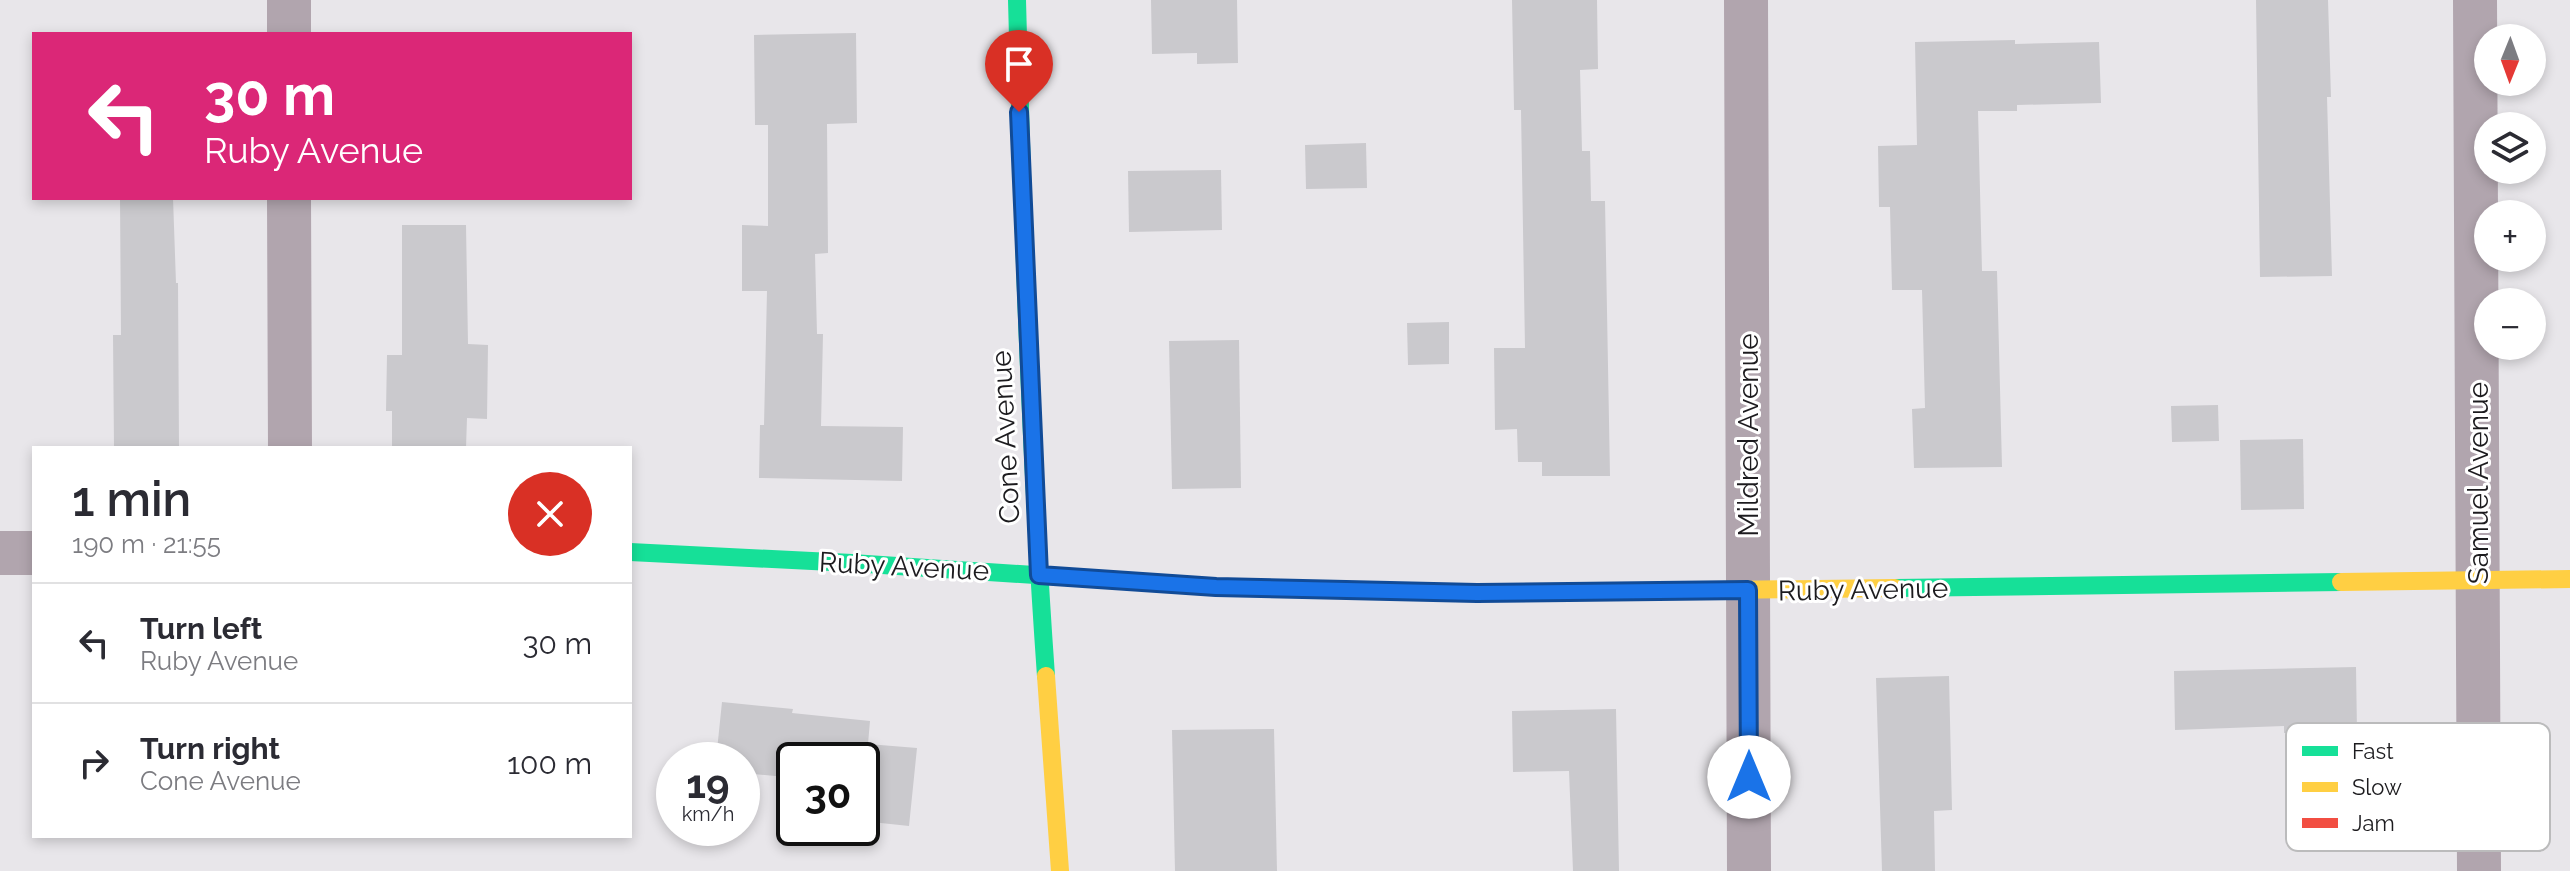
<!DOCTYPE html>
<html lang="en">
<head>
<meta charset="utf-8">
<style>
	:root { --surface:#fff; --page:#f7f7f7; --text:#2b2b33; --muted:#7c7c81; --line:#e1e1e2 }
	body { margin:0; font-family:Raleway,sans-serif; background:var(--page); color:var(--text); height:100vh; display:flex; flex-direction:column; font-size:30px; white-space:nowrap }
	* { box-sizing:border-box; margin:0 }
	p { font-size:26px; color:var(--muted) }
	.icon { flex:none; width:44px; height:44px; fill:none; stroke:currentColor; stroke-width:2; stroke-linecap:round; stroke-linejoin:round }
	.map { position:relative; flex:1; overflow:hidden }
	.sheet { position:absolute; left:32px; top:446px; width:600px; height:392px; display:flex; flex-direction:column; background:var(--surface); border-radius:0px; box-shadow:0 4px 12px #0003 }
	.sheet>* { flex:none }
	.banner { position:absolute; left:32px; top:32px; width:600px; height:168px; border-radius:0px; box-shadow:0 4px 12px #0003; background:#db2777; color:#fff; overflow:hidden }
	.needle { width:52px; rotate:181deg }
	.buttons { position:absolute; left:2474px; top:24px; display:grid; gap:16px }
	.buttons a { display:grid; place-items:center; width:72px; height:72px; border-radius:50%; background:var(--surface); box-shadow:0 4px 12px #0003; font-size:40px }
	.speed { position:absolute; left:656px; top:742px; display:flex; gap:16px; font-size:40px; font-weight:700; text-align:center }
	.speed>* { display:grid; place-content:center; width:104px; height:104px; border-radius:50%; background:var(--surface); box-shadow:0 4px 12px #0003; line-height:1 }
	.speed small { font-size:20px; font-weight:400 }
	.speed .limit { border:4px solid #111; border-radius:12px; background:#fff; color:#111 }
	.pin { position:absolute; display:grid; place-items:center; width:68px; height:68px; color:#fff; margin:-82px -34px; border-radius:50% 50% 50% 0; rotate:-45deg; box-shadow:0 0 8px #0007 }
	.pin .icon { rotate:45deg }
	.me { position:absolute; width:88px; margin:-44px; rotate:0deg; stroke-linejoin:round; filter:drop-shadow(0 0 6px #0008) }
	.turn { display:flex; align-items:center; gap:28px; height:168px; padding:0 40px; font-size:36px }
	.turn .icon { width:104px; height:104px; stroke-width:2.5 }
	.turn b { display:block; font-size:56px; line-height:68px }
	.round { display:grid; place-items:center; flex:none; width:84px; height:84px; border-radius:42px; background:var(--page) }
	.head { display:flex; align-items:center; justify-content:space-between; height:136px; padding:0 40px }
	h1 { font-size:48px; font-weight:600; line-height:60px }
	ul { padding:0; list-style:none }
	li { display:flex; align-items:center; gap:24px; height:120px; padding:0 40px; border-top:2px solid var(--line) }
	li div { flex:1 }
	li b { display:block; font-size:30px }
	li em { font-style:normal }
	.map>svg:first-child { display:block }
	.building { fill:#cac9cd }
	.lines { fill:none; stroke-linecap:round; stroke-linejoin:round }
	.street { stroke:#b1a5ae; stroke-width:44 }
	.fast { stroke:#16e098; stroke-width:18 }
	.slow { stroke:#ffcf43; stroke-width:18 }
	.jam { stroke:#f24e42; stroke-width:18 }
	.route-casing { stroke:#114b97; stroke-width:20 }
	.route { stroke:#1a73e8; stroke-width:14 }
	.labels { text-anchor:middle; stroke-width:6; stroke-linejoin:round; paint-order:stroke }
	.street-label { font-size:28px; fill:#1c1b1e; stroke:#fff }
	.key { fill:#fff; stroke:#bbbbbc; stroke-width:2 }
	.key-label { font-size:22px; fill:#1c1b1e }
</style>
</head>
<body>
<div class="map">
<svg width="2570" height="871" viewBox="0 0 2570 871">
	<rect width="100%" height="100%" fill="#e8e6ea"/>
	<!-- building -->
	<g class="building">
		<path d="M1151,0H1237L1238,63L1197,64V53L1152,54Z"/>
		<path d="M1512,0H1597L1598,69L1580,70L1582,151H1590L1591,201H1605L1610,476H1542V462H1518L1517,429L1495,430L1494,348H1525L1521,110H1514Z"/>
		<path d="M2256,0H2328L2331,97H2327L2332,276L2260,277Z"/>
		<path d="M856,33L857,123L827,124L828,253L815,254L817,334H823L821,426L903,427L902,481L759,478L760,425H764L767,291H742V225L768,226V125H755L754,35Z"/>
		<path d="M2015,40V44L2099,42L2101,103L2017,105V111H1978L1982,271H1997L2002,467L1914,468L1912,409L1925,408L1922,290H1892L1890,207H1879L1878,146L1917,145L1915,42Z"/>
		<path d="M1366,143L1367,188L1306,189L1305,145Z"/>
		<path d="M1221,170L1222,230L1129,232L1128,171Z"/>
		<path d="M120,198H173L176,283H178L179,448H114L113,335H121Z"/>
		<path d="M402,225H466L468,344L488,345L487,419L467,418L466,448H392V411H386L387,355H402Z"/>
		<path d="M1449,322V364L1408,365L1407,323Z"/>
		<path d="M1239,340L1241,488L1172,489L1169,341Z"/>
		<path d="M2218,405L2219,441L2172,442L2171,406Z"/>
		<path d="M2303,439L2304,509L2241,510L2240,440Z"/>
		<path d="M2356,667L2357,732L2284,733V726L2175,730L2174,671Z"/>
		<path d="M1949,676L1952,810L1934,811L1935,871H1882L1876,678Z"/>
		<path d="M722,702L793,709L792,713L870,721L868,744L917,748L909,826L862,821V760H787L786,777L742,773V760H716Z"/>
		<path d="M1616,709L1619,871H1573L1569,771L1513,772L1512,711Z"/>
		<path d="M1274,729L1277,871H1175L1172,730Z"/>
	</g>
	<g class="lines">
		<!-- street -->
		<g class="street">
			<path d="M289,0V34"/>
			<path d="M1746,0L1749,871"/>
			<path d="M2475,0L2479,871"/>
			<path d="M289,198L290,448"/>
			<path d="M0,553H34"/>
		</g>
		<!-- fast -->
		<g class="fast">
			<path d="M1017,0C1023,225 1030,451 1046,676"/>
			<path d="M630,552L852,563L1140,582"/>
			<path d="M1895,588L2341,582"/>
		</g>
		<!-- slow -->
		<g class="slow">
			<path d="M2341,582L2570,579"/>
			<path d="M1474,593L1895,588"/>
			<path d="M1046,676L1060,871"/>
		</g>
		<!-- jam -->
		<path class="jam" d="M1140,582L1216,587L1474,593"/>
	</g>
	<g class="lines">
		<defs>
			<path id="route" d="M1019,112L1039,575L1216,587L1477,593L1748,590L1749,777"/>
		</defs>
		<!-- route casing -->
		<use href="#route" class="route-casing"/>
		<!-- route -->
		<use href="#route" class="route"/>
	</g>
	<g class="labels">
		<!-- street labels -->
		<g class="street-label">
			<text transform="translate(1748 435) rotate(-90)" y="10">Mildred Avenue</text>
			<text transform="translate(1005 437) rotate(-93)" y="10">Cone Avenue</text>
			<text transform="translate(2478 483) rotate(-90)" y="10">Samuel Avenue</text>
			<text transform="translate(904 566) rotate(3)" y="10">Ruby Avenue</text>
			<text transform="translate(1863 589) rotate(-1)" y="10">Ruby Avenue</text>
		</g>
	</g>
	<!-- legend -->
	<rect x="2286" y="723" width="264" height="128" rx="12" class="key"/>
	<rect x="2302" y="746" width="36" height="10" fill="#16e098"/>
	<rect x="2302" y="782" width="36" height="10" fill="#ffcf43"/>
	<rect x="2302" y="818" width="36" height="10" fill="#f24e42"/>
	<g class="key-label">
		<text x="2352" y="759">Fast</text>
		<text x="2352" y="795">Slow</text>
		<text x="2352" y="831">Jam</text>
	</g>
</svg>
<div class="buttons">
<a><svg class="needle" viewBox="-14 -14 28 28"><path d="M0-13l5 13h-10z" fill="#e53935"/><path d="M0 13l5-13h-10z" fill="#7c7c81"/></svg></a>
<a><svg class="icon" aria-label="layers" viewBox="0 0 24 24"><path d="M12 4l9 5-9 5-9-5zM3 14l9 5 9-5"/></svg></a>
<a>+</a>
<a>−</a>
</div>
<div class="speed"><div>19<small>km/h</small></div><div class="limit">30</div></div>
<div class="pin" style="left:1019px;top:112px;background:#d93025"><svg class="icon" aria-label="arrive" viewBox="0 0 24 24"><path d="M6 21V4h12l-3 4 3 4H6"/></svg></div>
<svg class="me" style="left:1749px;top:777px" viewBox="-20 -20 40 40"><circle r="19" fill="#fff"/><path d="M0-13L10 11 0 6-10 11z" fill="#1a73e8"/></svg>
<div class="banner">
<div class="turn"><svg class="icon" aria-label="left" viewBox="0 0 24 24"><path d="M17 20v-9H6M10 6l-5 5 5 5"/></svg><div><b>30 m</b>Ruby Avenue</div></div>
</div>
<section class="sheet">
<div class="head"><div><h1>1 min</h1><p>190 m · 21:55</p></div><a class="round" style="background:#d93025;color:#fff"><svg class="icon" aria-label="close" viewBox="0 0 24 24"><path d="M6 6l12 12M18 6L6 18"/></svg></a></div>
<ul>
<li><svg class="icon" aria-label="left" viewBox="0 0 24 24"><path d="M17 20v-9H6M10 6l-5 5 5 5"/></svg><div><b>Turn left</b><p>Ruby Avenue</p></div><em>30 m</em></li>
<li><svg class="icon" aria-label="right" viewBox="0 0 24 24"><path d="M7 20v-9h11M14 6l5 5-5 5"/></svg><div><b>Turn right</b><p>Cone Avenue</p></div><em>100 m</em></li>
</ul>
</section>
</div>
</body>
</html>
